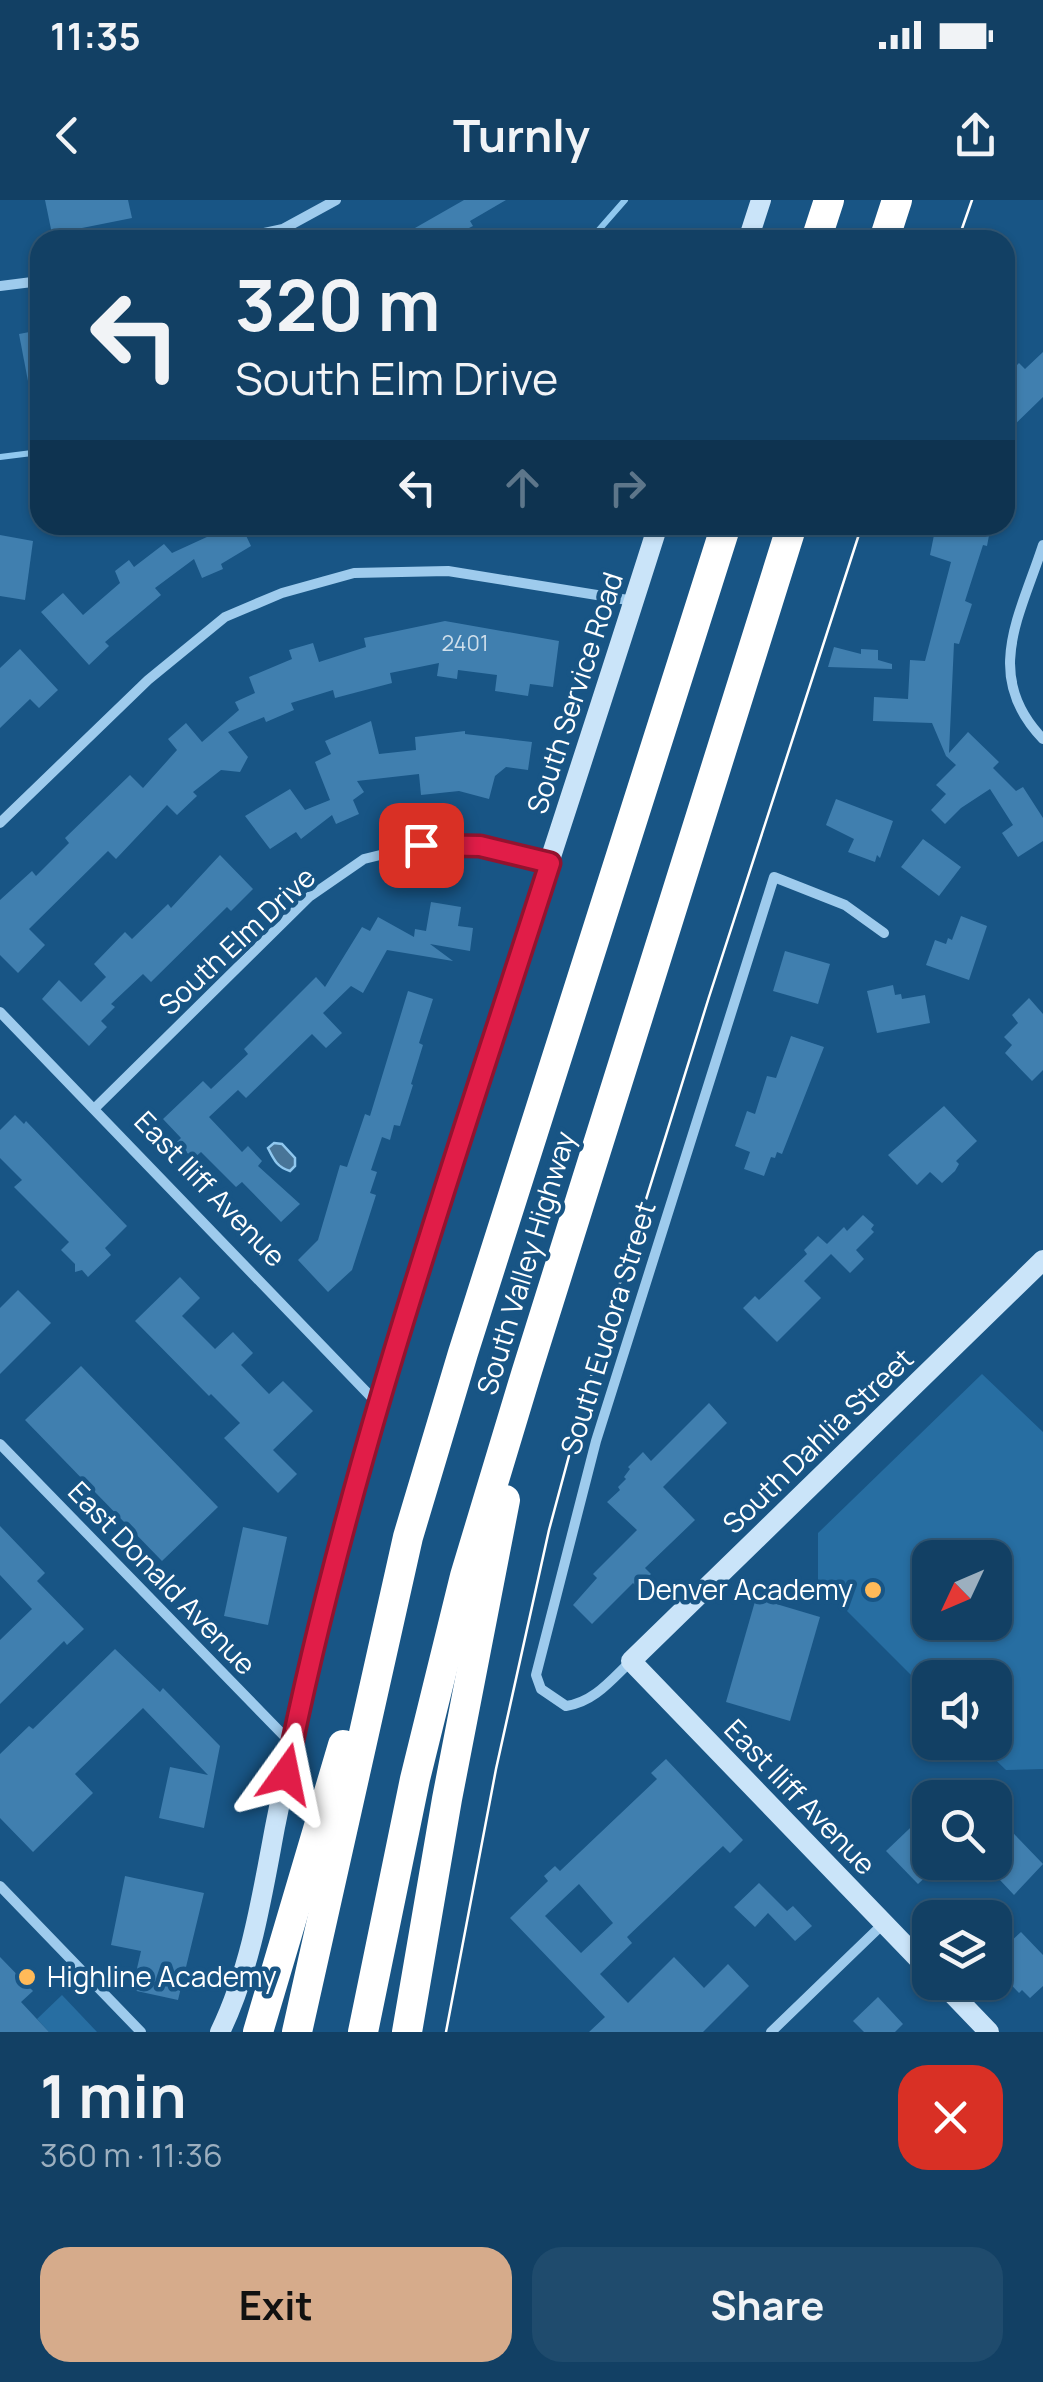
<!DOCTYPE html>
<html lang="en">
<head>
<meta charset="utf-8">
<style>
	:root { --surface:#124064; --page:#1f4b6d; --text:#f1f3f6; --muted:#9cafbf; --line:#315978; --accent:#d6ab8b }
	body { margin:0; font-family:Manrope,sans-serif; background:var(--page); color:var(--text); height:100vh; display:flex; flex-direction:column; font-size:38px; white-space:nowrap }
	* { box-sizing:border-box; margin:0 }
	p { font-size:32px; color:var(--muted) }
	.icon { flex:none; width:55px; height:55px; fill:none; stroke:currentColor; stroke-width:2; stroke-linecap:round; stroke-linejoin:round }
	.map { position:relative; height:1832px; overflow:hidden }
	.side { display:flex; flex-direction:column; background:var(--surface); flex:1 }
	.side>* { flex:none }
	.guide { position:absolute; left:30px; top:30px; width:985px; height:305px; border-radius:30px; box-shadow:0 2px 8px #0004,0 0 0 2px var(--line); background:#124064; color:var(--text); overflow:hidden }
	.needle { width:65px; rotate:226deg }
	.controls { position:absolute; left:912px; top:1340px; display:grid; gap:20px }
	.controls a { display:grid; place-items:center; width:100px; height:100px; border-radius:20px; background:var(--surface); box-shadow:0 2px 8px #0004,0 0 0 2px var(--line); font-size:50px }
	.pin { position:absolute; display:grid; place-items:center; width:85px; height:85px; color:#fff; margin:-42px; border-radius:20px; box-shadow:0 5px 15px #0006 }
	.me { position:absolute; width:110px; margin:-55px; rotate:12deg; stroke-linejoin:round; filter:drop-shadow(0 0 8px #0008) }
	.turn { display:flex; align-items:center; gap:35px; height:210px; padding:0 40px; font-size:45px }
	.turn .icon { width:130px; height:130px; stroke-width:2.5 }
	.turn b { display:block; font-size:70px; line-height:85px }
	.lanes { display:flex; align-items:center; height:95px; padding:0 40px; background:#0003; justify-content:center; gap:50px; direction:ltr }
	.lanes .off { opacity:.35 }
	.round { display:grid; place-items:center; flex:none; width:105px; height:105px; border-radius:30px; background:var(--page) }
	.overview { display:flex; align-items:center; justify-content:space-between; height:170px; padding:0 40px }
	h1 { font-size:60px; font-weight:700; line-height:75px }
	.action { display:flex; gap:20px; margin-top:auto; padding:20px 40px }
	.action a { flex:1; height:115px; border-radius:30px; background:var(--accent); color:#111; font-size:40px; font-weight:700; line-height:115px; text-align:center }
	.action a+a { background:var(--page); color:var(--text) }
	.status { display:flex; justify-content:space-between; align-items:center; height:70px; padding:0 50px; background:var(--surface); direction:ltr }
	.status svg { height:28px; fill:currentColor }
	header { display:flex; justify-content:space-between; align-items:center; height:130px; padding:0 40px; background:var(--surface); font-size:45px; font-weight:700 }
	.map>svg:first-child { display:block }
	.green { fill:#276ea2; fill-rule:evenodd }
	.water { fill:#487598; stroke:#90c8ef; stroke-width:2.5 }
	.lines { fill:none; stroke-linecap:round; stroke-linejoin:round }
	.stream { stroke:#90c8ef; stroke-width:6 }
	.building { fill:#407faf; fill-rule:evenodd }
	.street { stroke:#9ecbed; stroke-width:10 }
	.secondary { stroke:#cae4f9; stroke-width:20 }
	.highway { stroke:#fff; stroke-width:30 }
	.tram { stroke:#fff; stroke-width:2.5 }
	.route-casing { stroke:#92132f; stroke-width:25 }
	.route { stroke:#e11d48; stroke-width:18 }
	.poi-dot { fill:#ffba59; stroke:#185585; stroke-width:4 }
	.labels { text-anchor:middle; stroke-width:9; stroke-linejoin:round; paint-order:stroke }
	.number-label { font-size:22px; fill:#cfdfeb }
	.street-label { font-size:28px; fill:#fff; stroke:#185585 }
	.poi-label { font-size:28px; fill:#fff; stroke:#185585; text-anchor:end }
</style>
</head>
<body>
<div class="status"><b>11:35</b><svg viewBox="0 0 49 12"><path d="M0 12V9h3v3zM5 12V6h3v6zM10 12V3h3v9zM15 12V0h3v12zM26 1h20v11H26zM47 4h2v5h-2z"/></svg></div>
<header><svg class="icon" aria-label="back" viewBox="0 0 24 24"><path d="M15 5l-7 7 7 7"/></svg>Turnly<svg class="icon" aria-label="share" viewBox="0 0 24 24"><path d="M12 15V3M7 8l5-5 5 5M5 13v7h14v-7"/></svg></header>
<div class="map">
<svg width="1043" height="1832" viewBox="0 0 1043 1832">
	<rect width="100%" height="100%" fill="#185585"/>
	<!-- green -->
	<g class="green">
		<path d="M982,1174L1043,1232V1569L1006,1570L978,1543L995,1542V1478H930V1494L818,1382V1333ZM930,1358H995V1422H930Z"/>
		<path d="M62,1795L97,1832H49L37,1819Z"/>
	</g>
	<!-- water -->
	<path class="water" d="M274,943L282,944L295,958V966L290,971C277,967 274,960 268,948Z"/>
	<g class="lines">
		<!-- stream -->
		<g class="stream">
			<path d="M590,40L625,0"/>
			<path d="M0,257L40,252"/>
		</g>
	</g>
	<!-- building -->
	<g class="building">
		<path d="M45,0H128L132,18L52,34Z"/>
		<path d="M464,0H506L470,21L473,26L465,30L471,40H394Z"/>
		<path d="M40,130V201L32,202L19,134Z"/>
		<path d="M1043,152V197L1005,234V177L1019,163L1025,169Z"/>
		<path d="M233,325H241L251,346L221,364L223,369L202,378L194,359L155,388L161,395L105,442L109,446L89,465L41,412L63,393L83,415L120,383L115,371L129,360L134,367L164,344L172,353Z"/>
		<path d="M941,325H991L987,346L983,345L965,401L972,404L959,444L954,443L949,553L968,532L999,562L993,568L1016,591L1023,587L1043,618V641L1018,657L1002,633L1013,625L990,589L961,608L945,624L931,610L946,594L936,585L956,565L946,556L932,523L873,521L874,497L908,499L910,460L925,461L951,362L930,355L934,335L939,336Z"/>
		<path d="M0,335L33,341L25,400L0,396Z"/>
		<path d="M445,421L559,441L553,487L530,484L528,496L495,491L497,475L458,470L457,479L437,476L439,463L390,473L392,483L335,498L333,490L291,503L294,510L266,522L264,517L228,532L248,557L240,572L221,570L193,592L197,596L177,615L167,605L116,659L108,651L29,729L45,745L18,773L0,755V700L32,671L36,676L69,643L65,638L130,575L143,588L177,550L168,539L186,523L202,542L239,510L235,502L255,493L249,477L292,459L289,450L313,443L319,462L366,447L364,438Z"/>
		<path d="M834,447L861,454V449L878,450V460L892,464V469L828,467Z"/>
		<path d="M20,449L58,490L39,508L30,499L0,528V468Z"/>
		<path d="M371,521L379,554L416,550L415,537L465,531V534L532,542L528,570L506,567L495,576L489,599L459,591L421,595L419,574L357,581L364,592L353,600L359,614L336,624L332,615L301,639L296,632L270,649L245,616L290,589L305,610L330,600L315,562L331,554L325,541Z"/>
		<path d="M836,599L893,621L880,658L877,655L875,662L848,652L854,639L826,625Z"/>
		<path d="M923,639L961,667L939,696L901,667Z"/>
		<path d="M220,655L253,689L231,711L227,707L151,782L143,774L111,804L115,807L101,821L107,827L89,846L42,799L59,780L81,802L106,777L94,764L125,732L132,739L168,704L171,708Z"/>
		<path d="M431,702L461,707L458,726L473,728L470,751L430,744L453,761L387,750L363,793L351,786L323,813L342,833L326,848L312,834L246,898L238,890L209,917L242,952L248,946L262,961L258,966L300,1004L281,1022L242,982L236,987L201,952L193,959L177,942L181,938L163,919L203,881L211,889L248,854L244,849L316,777L325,787L362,727L370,731L378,717L414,737L415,729L426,731Z"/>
		<path d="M961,716L987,726L969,780L926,765L935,740L946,744L948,738L952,740Z"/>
		<path d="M785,751L830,764L818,804L773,791Z"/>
		<path d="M893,785L895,795L901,794L902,799L925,795L930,823L877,833L867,791Z"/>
		<path d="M408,791L433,799L419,843L423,845L411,884L413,885L400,926L394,925L390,940L382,937L371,970L377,972L370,993L376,995L352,1070L328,1092L298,1060L318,1040L340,965L347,967L365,914L370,916Z"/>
		<path d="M1029,798L1043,814V870L1032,881L1005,853L1012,845L1004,837L1018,823L1012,815Z"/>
		<path d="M791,836L824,847L782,954L777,952L775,958L771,957L764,976L744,969L750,952L735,946L747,911L755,914L767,876L776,878Z"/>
		<path d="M944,906L977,941L956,961L959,964L955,971L942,983L930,972L917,985L888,955Z"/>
		<path d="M15,915L24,924L26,921L127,1026L105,1048L111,1055L88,1077L82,1070L75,1072V1064L61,1050L69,1042L14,987L22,980L0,958V930Z"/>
		<path d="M863,1015L874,1025L871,1029L874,1032L856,1050L864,1059L850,1073L831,1054L804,1081L821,1098L777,1142L743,1108L755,1096L759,1100L807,1054L804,1050L818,1036L827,1044L844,1027L847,1031Z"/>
		<path d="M180,1077L200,1098L182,1116L215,1149L233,1132L253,1153L241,1165L269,1194L283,1181L313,1211L273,1250L297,1274L278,1293L224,1238L240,1223L211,1194L209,1196L135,1121Z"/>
		<path d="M18,1090L51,1123L0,1174V1108Z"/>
		<path d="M81,1166L218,1307L162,1361L25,1220Z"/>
		<path d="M709,1203L727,1223L663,1287L695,1320L645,1368L651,1374L637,1387L633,1383L592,1424L573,1405L597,1378L593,1374L637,1330L607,1302L620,1290L618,1287L626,1279L624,1277L630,1269L628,1267L643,1252L651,1261Z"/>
		<path d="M0,1326L45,1373L37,1381L84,1429L67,1445L64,1441L0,1504V1440L32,1409L0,1375Z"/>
		<path d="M243,1327L287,1337L268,1425L224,1416Z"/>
		<path d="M756,1398L820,1417L790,1521L726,1502Z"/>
		<path d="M115,1449L160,1492L163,1488L220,1546L204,1628L159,1618L170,1567L208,1575L143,1508L75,1574L93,1593L33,1652L0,1618V1554L29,1526L33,1529Z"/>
		<path d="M666,1559L743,1640L730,1653L723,1646L627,1737L632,1743L600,1774L628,1803L674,1757L704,1788L728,1764L749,1786L703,1832H589L605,1817L510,1718L548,1681L544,1676L555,1666L560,1671L657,1579L651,1573ZM579,1684L613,1723L581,1753L545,1716Z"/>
		<path d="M961,1579L979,1598H942L955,1584Z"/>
		<path d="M930,1609V1673L918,1684L886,1651Z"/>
		<path d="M995,1614L1043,1664L1014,1695L983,1662H995Z"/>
		<path d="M125,1676L204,1693L178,1800L132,1790L141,1751L111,1745Z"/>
		<path d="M759,1683L787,1711L793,1706L812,1726L795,1741L768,1713L755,1727L734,1707Z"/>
		<path d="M1021,1732L1043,1755V1786L1030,1798L1022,1790L1019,1793L1003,1776L1006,1773L995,1762V1756Z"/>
		<path d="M0,1757L33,1791L21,1802L49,1832H0Z"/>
		<path d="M878,1797L903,1824L895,1832H864L853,1821Z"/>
	</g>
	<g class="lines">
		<!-- street -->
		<g class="street">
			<path d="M230,40L283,29L336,0"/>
			<path d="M0,86L40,81"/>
			<path d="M1043,345C1020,416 982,476 1043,539"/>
			<path d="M0,623L148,480L225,417L282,393L354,373L448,371L634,401"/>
			<path d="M0,812L378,1204"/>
			<path d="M95,908L309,697L364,659L421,645L480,646L549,663"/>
			<path d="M0,1244L291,1543"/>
			<path d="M631,1461C611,1480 594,1502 566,1506L541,1489L536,1475L596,1241L774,677L845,705L884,733"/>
			<path d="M0,1686L141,1832"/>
			<path d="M771,1832L884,1723"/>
		</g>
		<!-- secondary -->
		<g class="secondary">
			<path d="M748,40L761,0"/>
			<path d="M930,1771L631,1461L1043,1060"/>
			<path d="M941,1782L989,1832"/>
			<path d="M220,1832C251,1768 262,1696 275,1627C294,1534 312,1440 337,1350C433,1005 550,666 658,325"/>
		</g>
		<!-- highway -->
		<g class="highway">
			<path d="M816,40L829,0"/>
			<path d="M884,40L897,0"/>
			<path d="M258,1832L343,1545"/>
			<path d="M297,1832L408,1337L463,1153L726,325"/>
			<path d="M363,1832L415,1579L465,1376L526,1174L792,325"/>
			<path d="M407,1832L447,1599L505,1300"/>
		</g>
		<!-- tram -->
		<g class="tram">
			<path d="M958,40L972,0"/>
			<path d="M446,1832L496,1569L549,1330L587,1189L709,797L862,325"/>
		</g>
	</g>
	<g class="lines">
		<defs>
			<path id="route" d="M286,1574C348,1264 454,963 550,663L480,646L421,645"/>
		</defs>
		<!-- route casing -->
		<use href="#route" class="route-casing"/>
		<!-- route -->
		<use href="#route" class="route"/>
	</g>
	<!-- markers -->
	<g class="poi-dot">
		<circle cx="873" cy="1390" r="10"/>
		<circle cx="27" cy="1777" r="10"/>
	</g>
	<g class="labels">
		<!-- number labels -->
		<g class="number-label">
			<text x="465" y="451">2401</text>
		</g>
		<!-- street labels -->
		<g class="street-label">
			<text transform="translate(575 493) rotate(-72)" y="10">South Service Road</text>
			<text transform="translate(237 741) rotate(-43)" y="10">South Elm Drive</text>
			<text transform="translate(210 989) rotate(46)" y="10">East Iliff Avenue</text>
			<text transform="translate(526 1063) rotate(-73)" y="10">South Valley Highway</text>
			<text transform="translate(608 1128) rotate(-73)" y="10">South Eudora Street</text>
			<text transform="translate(818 1241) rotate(-44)" y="10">South Dahlia Street</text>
			<text transform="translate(162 1378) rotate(46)" y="10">East Donald Avenue</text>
			<text transform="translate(800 1597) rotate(46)" y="10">East Iliff Avenue</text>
		</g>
		<!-- poi labels -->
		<g class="poi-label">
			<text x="853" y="1400">Denver Academy</text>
			<text x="47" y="1787" text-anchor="start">Highline Academy</text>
		</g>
	</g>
</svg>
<div class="controls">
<a><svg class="needle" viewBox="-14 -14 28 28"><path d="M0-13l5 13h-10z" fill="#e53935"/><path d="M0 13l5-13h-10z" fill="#9cafbf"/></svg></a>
<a><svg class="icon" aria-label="sound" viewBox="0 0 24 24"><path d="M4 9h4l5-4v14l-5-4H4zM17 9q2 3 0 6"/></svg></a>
<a><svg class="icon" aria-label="search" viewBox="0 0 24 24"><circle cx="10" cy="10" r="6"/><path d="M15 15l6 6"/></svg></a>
<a><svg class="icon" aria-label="layers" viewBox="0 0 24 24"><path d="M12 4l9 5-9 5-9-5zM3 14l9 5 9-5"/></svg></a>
</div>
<div class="pin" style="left:421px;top:645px;background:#d93025"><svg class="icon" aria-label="arrive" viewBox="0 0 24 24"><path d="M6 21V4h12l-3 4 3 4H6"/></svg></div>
<svg class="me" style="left:286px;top:1574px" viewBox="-20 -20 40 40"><path d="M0-17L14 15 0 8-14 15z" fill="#e11d48" stroke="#fff" stroke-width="4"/></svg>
<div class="guide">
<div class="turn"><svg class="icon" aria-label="left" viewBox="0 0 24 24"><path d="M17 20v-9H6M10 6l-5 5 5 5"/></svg><div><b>320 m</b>South Elm Drive</div></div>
<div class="lanes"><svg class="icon" aria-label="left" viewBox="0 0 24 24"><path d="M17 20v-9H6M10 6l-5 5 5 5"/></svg><svg class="icon off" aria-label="ahead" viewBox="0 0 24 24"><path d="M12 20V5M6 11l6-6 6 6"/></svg><svg class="icon off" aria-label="right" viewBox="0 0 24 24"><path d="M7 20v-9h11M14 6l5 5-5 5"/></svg></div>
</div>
</div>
<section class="side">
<div class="overview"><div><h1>1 min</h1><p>360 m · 11:36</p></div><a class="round" style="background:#d93025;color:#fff"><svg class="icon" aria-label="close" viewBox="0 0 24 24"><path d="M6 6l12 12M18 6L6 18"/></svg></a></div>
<div class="action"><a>Exit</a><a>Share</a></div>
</section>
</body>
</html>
